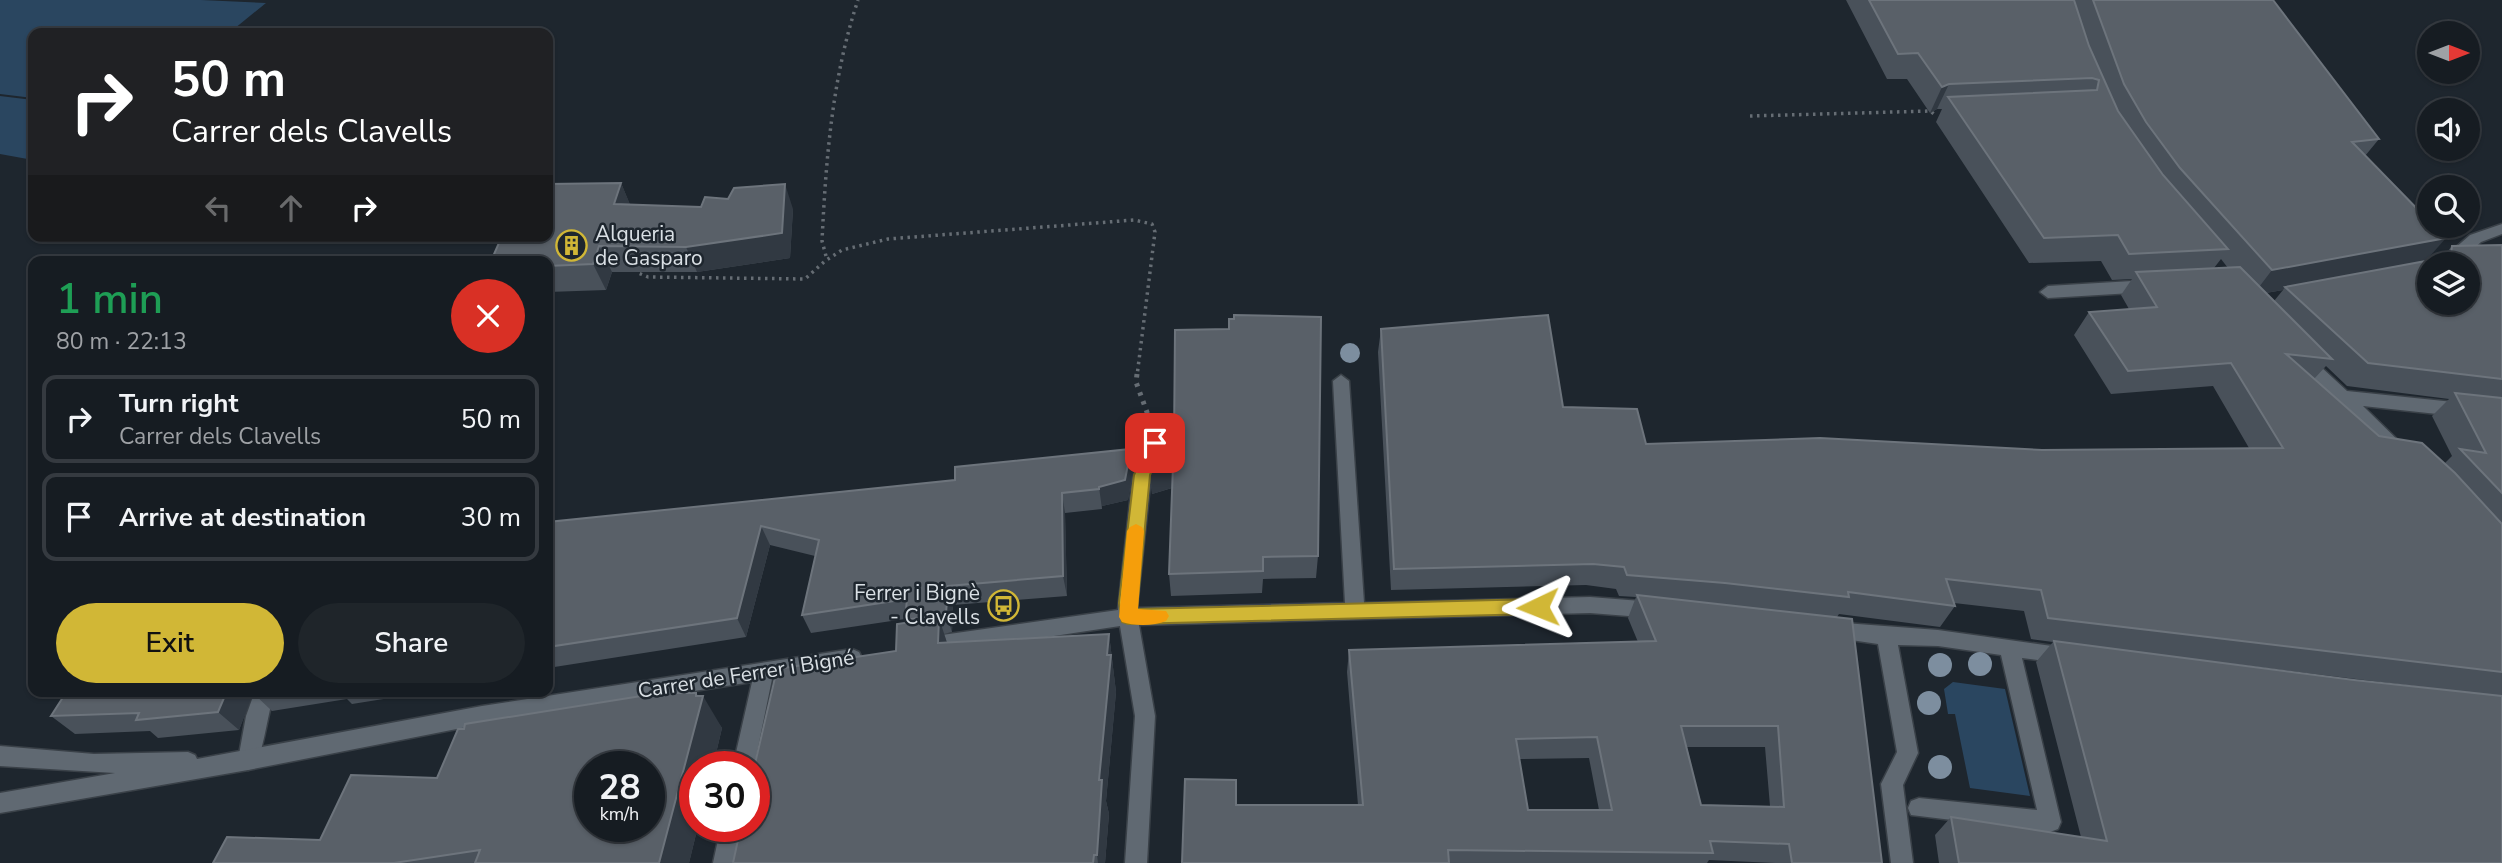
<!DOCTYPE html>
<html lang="en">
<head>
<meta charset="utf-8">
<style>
	:root { --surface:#161c22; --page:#1f252a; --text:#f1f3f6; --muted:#9ea1a5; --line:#353a40; --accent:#d1b736 }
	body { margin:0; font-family:"Nunito Sans",sans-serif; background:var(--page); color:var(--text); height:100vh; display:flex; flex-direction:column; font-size:26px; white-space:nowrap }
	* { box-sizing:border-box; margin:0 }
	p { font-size:23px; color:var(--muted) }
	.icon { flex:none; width:38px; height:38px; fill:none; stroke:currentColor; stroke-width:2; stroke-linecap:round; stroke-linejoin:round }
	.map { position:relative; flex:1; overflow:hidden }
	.details { position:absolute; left:28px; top:256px; width:525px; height:441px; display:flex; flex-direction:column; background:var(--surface); border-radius:14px; box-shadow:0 2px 5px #0004,0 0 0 2px var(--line) }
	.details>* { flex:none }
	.hud { position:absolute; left:28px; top:28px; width:525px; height:214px; border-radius:14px; box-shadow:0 2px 5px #0004,0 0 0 2px var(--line); background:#202124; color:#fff; overflow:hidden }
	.needle { width:46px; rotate:90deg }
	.tools { position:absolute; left:2417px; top:21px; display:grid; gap:14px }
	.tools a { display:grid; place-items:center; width:63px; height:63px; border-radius:50%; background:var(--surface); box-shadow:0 2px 5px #0004,0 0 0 2px var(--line); font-size:35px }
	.speed { position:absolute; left:574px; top:751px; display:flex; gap:14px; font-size:35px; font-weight:700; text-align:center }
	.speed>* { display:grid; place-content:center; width:91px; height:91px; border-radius:50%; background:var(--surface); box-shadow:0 2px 5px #0004,0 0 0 2px var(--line); line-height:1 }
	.speed small { font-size:18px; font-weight:400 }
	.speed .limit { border:10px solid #d22; background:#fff; color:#111 }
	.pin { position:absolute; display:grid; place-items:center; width:60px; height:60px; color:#fff; margin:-30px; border-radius:14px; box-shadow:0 4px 10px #0006 }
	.me { position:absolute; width:77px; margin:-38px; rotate:268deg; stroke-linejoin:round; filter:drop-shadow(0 0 5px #0008) }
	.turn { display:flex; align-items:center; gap:24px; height:147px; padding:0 28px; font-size:32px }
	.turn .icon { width:91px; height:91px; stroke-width:2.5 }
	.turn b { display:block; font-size:49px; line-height:60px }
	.lanes { display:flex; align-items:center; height:66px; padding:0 28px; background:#0003; justify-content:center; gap:35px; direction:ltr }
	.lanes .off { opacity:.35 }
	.round { display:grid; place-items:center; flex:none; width:74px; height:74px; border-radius:37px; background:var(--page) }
	.summary { display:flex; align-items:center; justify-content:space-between; height:119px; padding:0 28px }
	h1 { font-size:42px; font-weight:600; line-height:52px; color:#1e9e55 }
	.primary-button { display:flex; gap:14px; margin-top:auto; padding:14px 28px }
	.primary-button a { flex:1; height:80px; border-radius:42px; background:var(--accent); color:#111; font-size:28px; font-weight:600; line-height:80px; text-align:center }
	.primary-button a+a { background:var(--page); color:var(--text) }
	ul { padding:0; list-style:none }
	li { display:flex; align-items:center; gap:21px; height:88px; margin:0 14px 10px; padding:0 14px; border:4px solid var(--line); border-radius:14px }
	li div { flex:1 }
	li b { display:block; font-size:26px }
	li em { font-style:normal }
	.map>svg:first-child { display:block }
	.green { fill:#2a4660 }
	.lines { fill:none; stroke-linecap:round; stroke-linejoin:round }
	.lane-casing { stroke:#3a4148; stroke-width:3 }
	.street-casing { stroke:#3a4148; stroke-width:3 }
	.path-far1 { stroke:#666d74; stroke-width:3.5; stroke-dasharray:2.5 4.5; stroke-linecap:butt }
	.path { stroke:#666d74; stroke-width:5; stroke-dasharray:3.5 6; stroke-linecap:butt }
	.lane { fill:#606972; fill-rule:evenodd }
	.street { fill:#606972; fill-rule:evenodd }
	.tree { fill:#7d8e9f }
	.wall { fill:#49515a; fill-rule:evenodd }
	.shaded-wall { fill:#313942 }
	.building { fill:#596068; stroke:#6d747c; stroke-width:2; fill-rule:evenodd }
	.route { fill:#d1b736; stroke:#887723; stroke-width:2 }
	.slow { fill:#f59e0b }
	.labels { text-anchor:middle; stroke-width:5; stroke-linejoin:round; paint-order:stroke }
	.poi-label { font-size:21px; fill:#dae0e5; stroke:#1e262e; text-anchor:start }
	.street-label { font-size:21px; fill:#dae0e5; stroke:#1e262e }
</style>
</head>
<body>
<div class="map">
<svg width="2502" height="863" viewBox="0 0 2502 863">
	<rect width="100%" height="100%" fill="#1e262e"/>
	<!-- green -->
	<g class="green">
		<path d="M0,0H201L266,3L229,33H33V98L0,94Z"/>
		<path d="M0,96L33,100V160L0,154Z"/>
		<path d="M1953,682L2005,689L2030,796L1970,788L1955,714H1948L1944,689Z"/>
	</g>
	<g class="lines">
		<defs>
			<path id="lane" d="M255,691H275C267,715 265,745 255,767L248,770L241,767L238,760L246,716Z"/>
			<g id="street">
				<path d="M2502,224V234L2481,242L2457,264H2437L2470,235Z"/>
				<path d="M2149,280L2157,286L2149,292L2048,298L2040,292L2048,286Z"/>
				<path d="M2301,352L2307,354L2347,391L2502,407V421L2363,406L2412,454L2409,459H2397L2295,362L2293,358Z"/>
				<path d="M1341,375L1349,381L1364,603L1590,597L1654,602L1661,604L1664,610L1661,616L1654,618L1590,613L1139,625L1155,716L1147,863H1125L1135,716L1120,626L935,654L928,651L925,645L928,639L935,636L1118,610L1133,475L1149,438H1161L1164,443L1151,475L1137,608L1345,603L1333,381Z"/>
				<path d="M1831,622L1938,630L2074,649L2077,655L2074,661L2067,664L2022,658L2061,822L2058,829L2050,832L1911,815L1908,808L1911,801L1919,798L2037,810L2001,655L1938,646L1898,645L1918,753L1903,785L1913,863H1891L1881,784L1897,752L1878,644L1824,636L1821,630L1824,624Z"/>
				<path d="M852,649L859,652L862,658L859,664L772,679L754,767L733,766L752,682L482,724L248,770L0,813V793L115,773L0,766V746L94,754L188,752L195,755L197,759L482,706Z"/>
				<path d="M721,826H743L735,863H713Z"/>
			</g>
		</defs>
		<!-- lane casing -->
		<use href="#lane" class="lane-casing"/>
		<!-- street casing -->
		<use href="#street" class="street-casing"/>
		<!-- path-far1 -->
		<g class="path-far1">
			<path d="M1750,116L1930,111L1937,116"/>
			<path d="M826,256L822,241C826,159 832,78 858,0"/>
			<path d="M636,269V272L648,277L805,279L825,261L842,250L888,239L1134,220L1152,224L1155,232L1137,376"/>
		</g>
		<!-- path -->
		<path class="path" d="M1137,374L1136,382L1148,415"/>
		<!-- lane -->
		<use href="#lane" class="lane"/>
		<!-- street -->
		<use href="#street" class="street"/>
	</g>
	<!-- trees -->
	<g class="tree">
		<circle cx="1350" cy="353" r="10"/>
		<circle cx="1980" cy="664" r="12"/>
		<circle cx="1940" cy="665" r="12"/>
		<circle cx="1929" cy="703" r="12"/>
		<circle cx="1940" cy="767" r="12"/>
	</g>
	<!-- wall -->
	<g class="wall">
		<path d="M1846,0H2273L2379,139L2365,156L2425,261L2443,257L2452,246L2502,245V863H1939L1935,835L1951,817L2081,837L2036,662L2053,642L2031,639L2024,611L1954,603L1955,606L1940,627L1839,614L1837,617L1882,863H1775L1709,860L1707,863H1182L1236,805H1358L1347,672L1349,650L1638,642L1628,618L1636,597L1619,596L1616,589L1586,585L1391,590L1378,352L1381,329L1646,444L2042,450L2249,448L2213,386L2111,394L2074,335L2089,312L2129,309L2121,295L2132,279L2112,280L2101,261L2029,263L1936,122L1942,109H1937L1930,113L1907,79H1887ZM2221,259L2228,268H2214ZM2283,290L2274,301L2266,293ZM2326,366L2347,386L2449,399L2432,416L2452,456L2444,464L2379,436L2314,379ZM2184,658L2496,696L2354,680ZM1687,747H1765L1770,806L1701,805ZM1589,758L1599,810H1528L1519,759Z"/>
		<path d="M621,183L630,205L793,209L790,258L697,272H612L606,290L548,292V261Z"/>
		<path d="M1133,469L1128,500L1102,506V509L1065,513L1067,596L953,605L952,632L944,634L947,643L1109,634L1116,692L1106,801L1109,814L1105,863H733L896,651L906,623L905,619L811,633L802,615L815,556L770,545L746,637L548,668V522Z"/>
		<path d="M1150,471L1318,556L1316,578L1263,579L1262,593L1171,596L1169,574L1172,488L1152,494Z"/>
		<path d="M67,691H434L352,704L347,699L272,711L253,693L239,730L158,738L150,731L75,734L51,716Z"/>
		<path d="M696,693L722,728L713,766H695V826H698L689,863H213L320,840L437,778L464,729Z"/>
	</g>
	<!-- shaded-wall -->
	<g class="shaded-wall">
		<path d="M1949,84L1937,109L1930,113L1942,87Z"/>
		<path d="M621,183L632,209L614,204Z"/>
		<path d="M785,184L793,209L790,258L697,272L686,247Z"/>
		<path d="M2446,238L2423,264L2285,287L2283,290L2253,295L2272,270Z"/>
		<path d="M599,246L612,272L606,290L593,264Z"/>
		<path d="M1131,449L1133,469L1128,500L1102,506V509L1099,487Z"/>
		<path d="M1173,465L1175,487L1152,494L1150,471Z"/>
		<path d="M1062,493L1065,513L1067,596L1063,576Z"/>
		<path d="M761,526L770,545L746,637L737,618Z"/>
		<path d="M948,586L953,605L952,632L946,614Z"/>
		<path d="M939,618L951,655L938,643Z"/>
		<path d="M1109,634L1116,692L1106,801L1109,814L1105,863H1098L1097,855L1099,780Z"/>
		<path d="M227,691H254L239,730L218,712Z"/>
		<path d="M696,693L702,701L703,696L722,728L713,766H695V826H698L689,863H659Z"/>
	</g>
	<!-- building -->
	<g class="building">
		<path d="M1869,0H2074L2089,46L2118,111L2163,175L2228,249L2129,254L2118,235L2044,238L1948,97L2097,90L2099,80L2092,78L1949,84L1942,87L1918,53L1898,54Z"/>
		<path d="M2093,0H2273L2379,139L2352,142L2429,221V226H2434L2446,238L2272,270L2180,168L2146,122L2124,84Z"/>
		<path d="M621,183L614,204L701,207L705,197L728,199L734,188L785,184L782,233L686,247L599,246L593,264L548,266V261H491L502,236H548V184Z"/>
		<path d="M2502,245V379L2368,363L2285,287L2431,260L2451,254L2452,246ZM2429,264H2468V303H2429Z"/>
		<path d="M2240,267L2332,359L2286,354L2379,436L2422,443L2455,473L2502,524V672L2048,618L2041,590L1946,579L1955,606L1848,592L1849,597L1725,583L1627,575L1624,567L1593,564L1394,569L1381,329L1548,315L1563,407L1637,409L1646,444L1820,438L2042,450L2283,448L2231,363L2128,371L2089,312L2157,307L2136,272Z"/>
		<path d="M1234,315L1321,317L1318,556L1263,557V571L1169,574L1173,465L1150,471L1156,443L1174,441L1175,330L1229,329V319H1234Z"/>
		<path d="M2455,393L2502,398V493L2460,449L2486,453Z"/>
		<path d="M1131,449L1125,480L1099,487V489L1062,493L1063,576L948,586L946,614L905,620L907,599L802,615L819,540L761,526L737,618L548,647V522L955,480V467Z"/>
		<path d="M1637,595L1852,619L1882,863H1792L1789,844L1710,841L1713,853L1448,850L1449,863H1182L1185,779L1236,780V805H1363L1349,650L1656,641ZM1681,726H1778L1784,807L1701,805ZM1597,737L1612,810H1528L1516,739Z"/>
		<path d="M939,618L938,643L1109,634L1107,655H1111L1099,780H1102L1097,855H1094L1093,863H733L741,826H754V768L777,669L896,651L897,624Z"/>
		<path d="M2054,641L2354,680L2502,696V863H1959L1951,817L2107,841Z"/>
		<path d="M67,691H227L218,712L136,720L139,713L51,716Z"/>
		<path d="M660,693H696V696H703L659,863H475L480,850L394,863H213L227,837L320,840L351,775L437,778L458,729H464L465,724ZM590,766H649V826H590Z"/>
	</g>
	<!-- route -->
	<path class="route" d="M1155,437L1163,443L1150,475L1137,609L1538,599L1544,601L1547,607L1544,612L1538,614L1128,624L1122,622L1119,603L1134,475L1150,439Z"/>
	<!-- slow -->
	<path class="slow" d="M1136,524L1142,527L1144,531L1138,609L1166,611L1169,616L1166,621C1154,626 1134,626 1122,622L1119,617L1127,531L1130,527Z"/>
	<!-- icons -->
	<defs>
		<symbol id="building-ring" viewBox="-11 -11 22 22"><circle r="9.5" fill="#1e262e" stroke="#d1b736" stroke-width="1.5"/><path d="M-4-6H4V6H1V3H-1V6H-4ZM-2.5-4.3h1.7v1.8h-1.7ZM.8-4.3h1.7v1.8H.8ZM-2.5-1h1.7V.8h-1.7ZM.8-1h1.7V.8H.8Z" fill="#d1b736"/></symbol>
		<symbol id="bus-ring" viewBox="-11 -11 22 22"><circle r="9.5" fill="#1e262e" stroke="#d1b736" stroke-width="1.5"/><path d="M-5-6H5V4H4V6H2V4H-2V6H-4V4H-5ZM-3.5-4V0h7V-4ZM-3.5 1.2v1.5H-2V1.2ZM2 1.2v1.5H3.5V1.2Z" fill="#d1b736"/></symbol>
	</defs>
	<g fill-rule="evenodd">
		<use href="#building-ring" x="554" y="228" width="35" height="35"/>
		<use href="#bus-ring" x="986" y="588" width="35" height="35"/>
	</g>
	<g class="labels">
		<!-- poi labels -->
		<g class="poi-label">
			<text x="595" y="241">Alqueria<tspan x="595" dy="24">de Gasparo</tspan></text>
			<text x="980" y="600" text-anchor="end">Ferrer i Bignè<tspan x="980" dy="24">- Clavells</tspan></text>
		</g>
		<!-- street labels -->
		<g class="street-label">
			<text transform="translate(746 674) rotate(-9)" y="7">Carrer de Ferrer i Bigné</text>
		</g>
	</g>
</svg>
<div class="tools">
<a><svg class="needle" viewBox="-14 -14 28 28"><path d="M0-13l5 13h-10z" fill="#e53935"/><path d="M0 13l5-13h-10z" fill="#9ea1a5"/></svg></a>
<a><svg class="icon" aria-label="sound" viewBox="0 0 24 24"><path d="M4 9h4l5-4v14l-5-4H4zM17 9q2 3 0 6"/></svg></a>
<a><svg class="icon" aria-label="search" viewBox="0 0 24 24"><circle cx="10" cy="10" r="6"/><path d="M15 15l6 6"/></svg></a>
<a><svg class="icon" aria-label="layers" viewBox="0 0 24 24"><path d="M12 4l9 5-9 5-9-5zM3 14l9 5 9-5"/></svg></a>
</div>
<div class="speed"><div>28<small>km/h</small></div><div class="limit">30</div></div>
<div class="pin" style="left:1155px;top:443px;background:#d93025"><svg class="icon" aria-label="arrive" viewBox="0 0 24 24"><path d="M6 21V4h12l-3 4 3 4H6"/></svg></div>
<svg class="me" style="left:1538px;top:607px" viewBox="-20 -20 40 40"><path d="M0-17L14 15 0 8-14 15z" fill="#d1b736" stroke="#fff" stroke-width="4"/></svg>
<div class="hud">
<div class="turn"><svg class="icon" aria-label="right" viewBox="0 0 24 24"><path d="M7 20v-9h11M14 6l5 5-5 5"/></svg><div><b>50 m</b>Carrer dels Clavells</div></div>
<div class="lanes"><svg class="icon off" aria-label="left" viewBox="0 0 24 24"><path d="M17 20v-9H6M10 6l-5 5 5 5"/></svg><svg class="icon off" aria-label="ahead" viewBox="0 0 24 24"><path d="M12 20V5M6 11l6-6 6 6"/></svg><svg class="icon" aria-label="right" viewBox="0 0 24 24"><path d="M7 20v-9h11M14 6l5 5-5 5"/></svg></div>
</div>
<section class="details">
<div class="summary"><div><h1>1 min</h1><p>80 m · 22:13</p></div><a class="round" style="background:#d93025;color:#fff"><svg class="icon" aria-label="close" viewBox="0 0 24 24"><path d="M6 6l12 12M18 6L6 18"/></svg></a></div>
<ul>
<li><svg class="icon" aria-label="right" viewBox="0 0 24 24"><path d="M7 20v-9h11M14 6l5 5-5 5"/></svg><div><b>Turn right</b><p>Carrer dels Clavells</p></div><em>50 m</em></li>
<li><svg class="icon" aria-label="arrive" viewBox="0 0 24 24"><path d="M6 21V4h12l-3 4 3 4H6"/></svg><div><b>Arrive at destination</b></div><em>30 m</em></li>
</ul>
<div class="primary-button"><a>Exit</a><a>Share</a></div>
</section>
</div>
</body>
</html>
